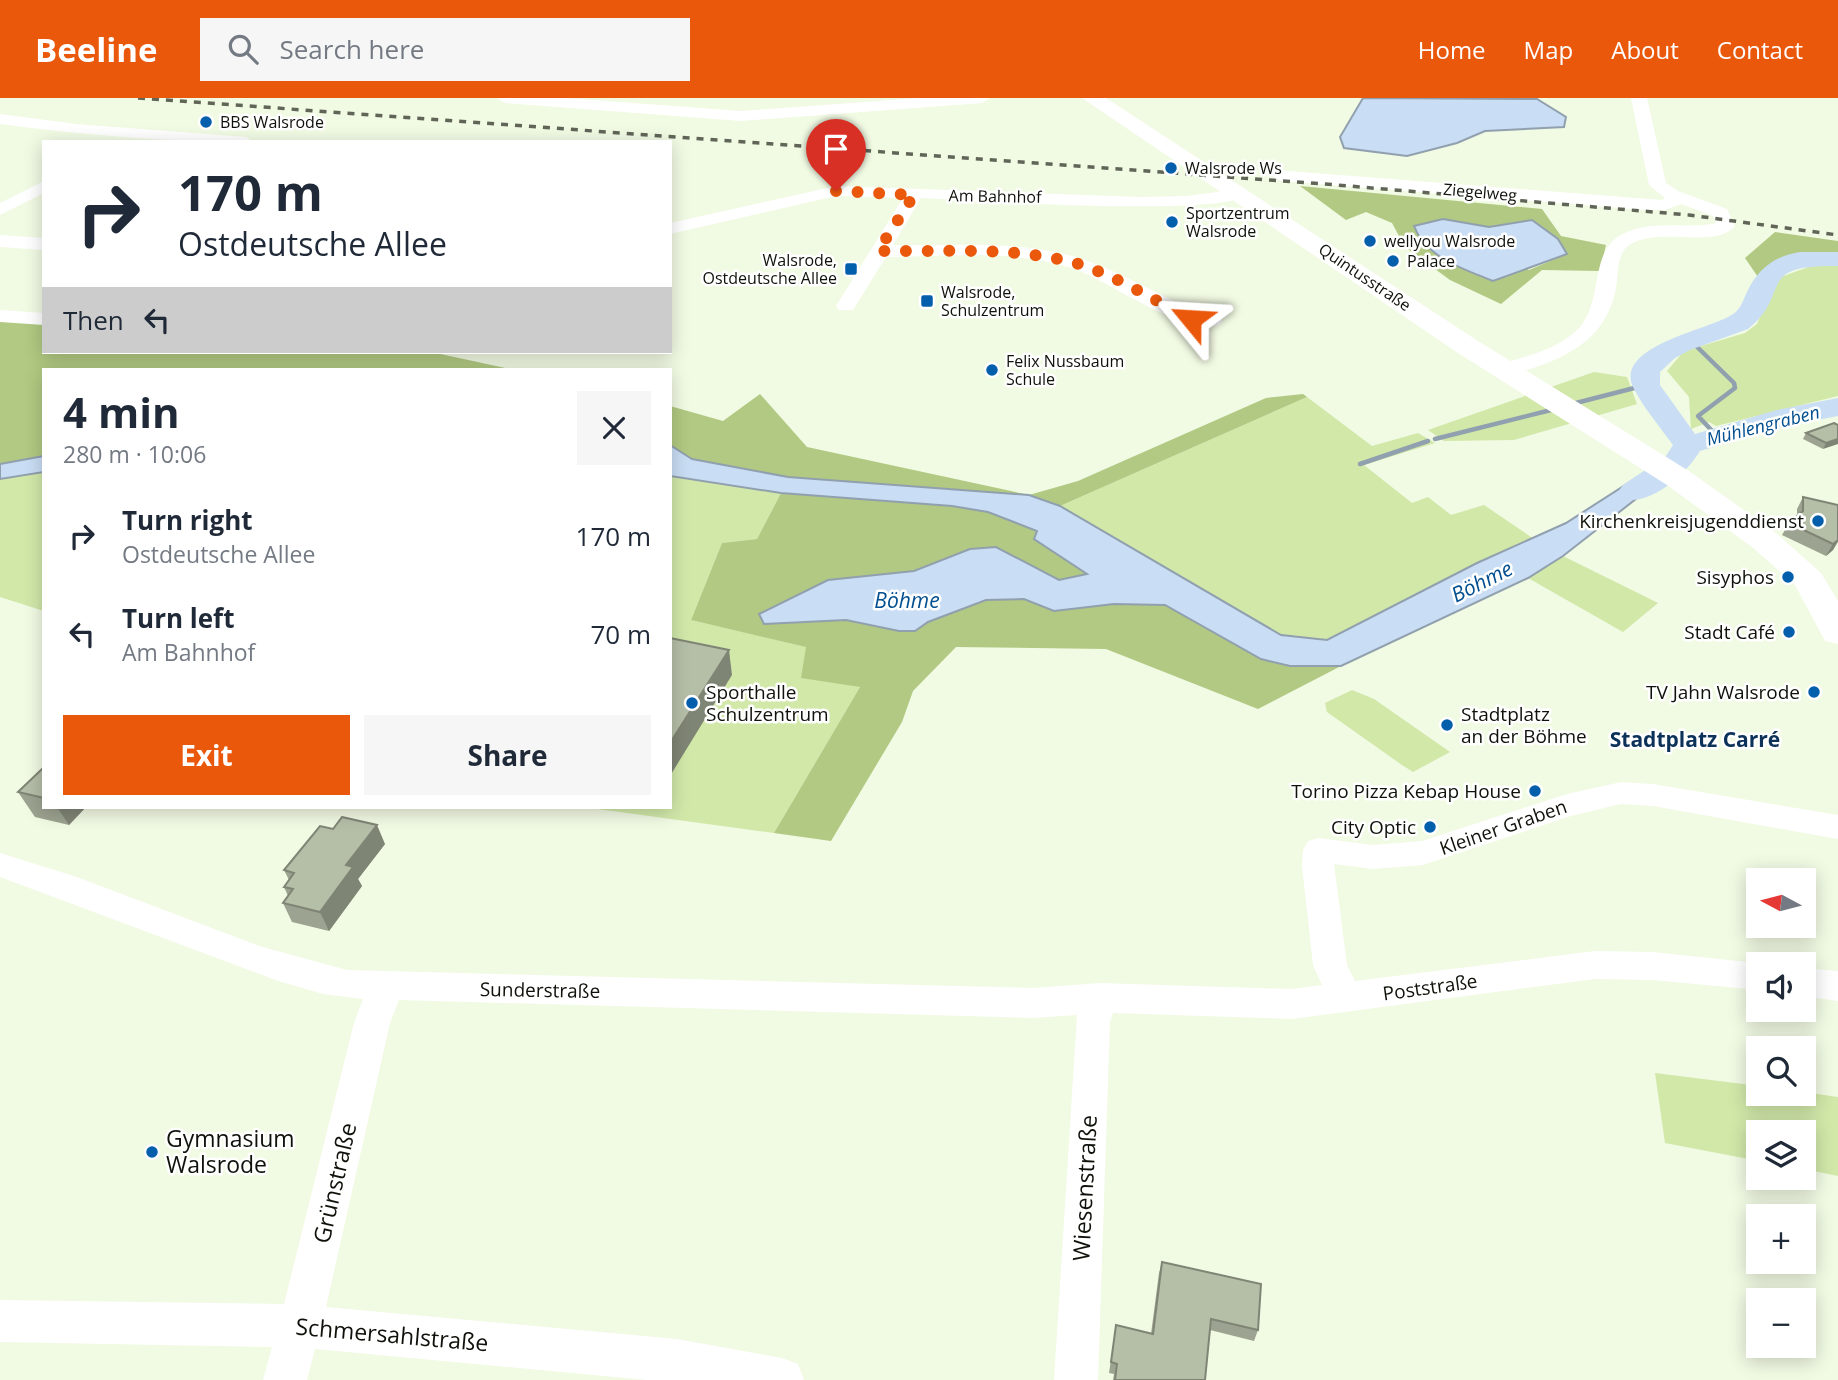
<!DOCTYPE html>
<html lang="en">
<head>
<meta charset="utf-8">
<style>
	:root { --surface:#fff; --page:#f6f6f7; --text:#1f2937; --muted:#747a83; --accent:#ea580c }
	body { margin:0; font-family:"Open Sans",sans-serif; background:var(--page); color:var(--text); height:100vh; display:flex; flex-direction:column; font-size:26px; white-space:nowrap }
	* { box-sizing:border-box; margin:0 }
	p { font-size:23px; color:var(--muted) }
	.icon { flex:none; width:38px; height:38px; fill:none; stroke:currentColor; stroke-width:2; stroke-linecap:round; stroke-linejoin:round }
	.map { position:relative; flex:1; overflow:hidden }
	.panel { position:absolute; left:42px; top:270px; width:630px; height:441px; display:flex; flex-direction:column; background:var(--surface); border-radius:0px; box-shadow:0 4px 18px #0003 }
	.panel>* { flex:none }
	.hud { position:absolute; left:42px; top:42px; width:630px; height:214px; border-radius:0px; box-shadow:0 4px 18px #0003; background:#fff; color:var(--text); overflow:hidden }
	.needle { width:46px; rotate:277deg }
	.buttons { position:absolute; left:1746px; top:770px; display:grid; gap:14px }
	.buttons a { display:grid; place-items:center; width:70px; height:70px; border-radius:0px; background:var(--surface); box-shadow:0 4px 18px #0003; font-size:35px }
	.pin { position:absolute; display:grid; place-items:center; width:60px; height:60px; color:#fff; margin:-72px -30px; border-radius:50% 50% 50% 0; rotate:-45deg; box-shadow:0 0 7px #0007 }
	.pin .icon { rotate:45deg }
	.me { position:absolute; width:77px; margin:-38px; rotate:297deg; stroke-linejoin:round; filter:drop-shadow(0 0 5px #0008) }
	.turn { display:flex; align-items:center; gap:24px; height:147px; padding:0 21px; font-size:32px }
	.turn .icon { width:91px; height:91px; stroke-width:2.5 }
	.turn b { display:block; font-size:49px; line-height:60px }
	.then { display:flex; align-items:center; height:66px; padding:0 21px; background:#0003; gap:14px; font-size:26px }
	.round { display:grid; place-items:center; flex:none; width:74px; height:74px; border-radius:0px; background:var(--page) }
	.headline { display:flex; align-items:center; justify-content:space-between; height:119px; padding:0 21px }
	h1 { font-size:42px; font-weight:700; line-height:52px }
	.primary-button { display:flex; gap:14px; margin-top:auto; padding:14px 21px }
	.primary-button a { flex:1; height:80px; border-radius:0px; background:var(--accent); color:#fff; font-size:28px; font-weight:700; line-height:80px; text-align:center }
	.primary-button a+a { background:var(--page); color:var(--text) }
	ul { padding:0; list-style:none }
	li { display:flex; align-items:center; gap:21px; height:98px; padding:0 21px }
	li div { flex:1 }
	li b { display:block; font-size:26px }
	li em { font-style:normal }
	header { display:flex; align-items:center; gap:42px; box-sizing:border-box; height:98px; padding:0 35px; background:var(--accent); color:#fff }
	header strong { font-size:33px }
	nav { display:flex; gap:38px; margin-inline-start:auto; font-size:24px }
	.search { width:490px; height:63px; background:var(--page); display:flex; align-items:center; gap:18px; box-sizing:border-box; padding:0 24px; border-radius:0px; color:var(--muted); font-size:26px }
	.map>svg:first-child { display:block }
	.green { fill:#d1e8a9 }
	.forest { fill:#b1c982; fill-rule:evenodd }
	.water { fill:#c9ddf4; stroke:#91a0ae; stroke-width:2 }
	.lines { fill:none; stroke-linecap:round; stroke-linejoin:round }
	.stream { stroke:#91a0ae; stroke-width:4.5 }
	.river { fill:#c9ddf4; fill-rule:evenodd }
	.minor { fill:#fff; fill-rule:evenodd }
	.major { fill:#fff; fill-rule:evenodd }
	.rail { stroke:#606558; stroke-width:3.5; stroke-dasharray:7 7; stroke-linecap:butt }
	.wall { fill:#9ca390 }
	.shaded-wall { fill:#7f8575 }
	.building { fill:#b5bea7; stroke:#7f8575; stroke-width:2 }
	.route { stroke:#ea580c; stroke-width:12; stroke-dasharray:0 21.6 }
	.poi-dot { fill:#035eab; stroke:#fff; stroke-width:2.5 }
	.labels { text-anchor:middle; stroke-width:5; stroke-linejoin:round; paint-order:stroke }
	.far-poi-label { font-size:16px; fill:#0f120a; stroke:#fff; text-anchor:start }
	.far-street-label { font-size:16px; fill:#0f120a; stroke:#fff }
	.far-water-label { font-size:18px; font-style:italic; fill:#014e90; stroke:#fff }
	.poi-label { font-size:19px; fill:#0f120a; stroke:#fff; text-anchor:end }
	.street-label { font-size:19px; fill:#0f120a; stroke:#fff }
	.water-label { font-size:21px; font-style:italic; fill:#014e90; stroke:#fff }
	.neighbourhood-label { font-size:21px; font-weight:bold; fill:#0d3259; stroke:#fff }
	.near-poi-label { font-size:23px; fill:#0f120a; stroke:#fff; text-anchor:start }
	.near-street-label { font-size:23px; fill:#0f120a; stroke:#fff }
</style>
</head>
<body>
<header>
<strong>Beeline</strong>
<div class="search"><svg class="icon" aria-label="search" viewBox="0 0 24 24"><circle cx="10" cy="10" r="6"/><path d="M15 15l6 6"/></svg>Search here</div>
<nav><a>Home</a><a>Map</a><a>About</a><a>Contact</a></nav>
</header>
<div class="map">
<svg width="1838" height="1282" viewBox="0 0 1838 1282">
	<rect width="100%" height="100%" fill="#f1fae3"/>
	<!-- green -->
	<g class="green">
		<path d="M1814,167H1838V298L1716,328L1709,324L1691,331L1689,299L1667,273L1684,253L1745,235L1757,226L1775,181Z"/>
		<path d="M1594,274L1627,279L1637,306L1514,342L1444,343L1428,332Z"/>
		<path d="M1307,299L1372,348L1418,335L1435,345L1364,367L1412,405L1428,399L1451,417L1484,407L1534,441L1477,465L1327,542L1282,537L1060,408Z"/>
		<path d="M44,374V513L0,499V381Z"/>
		<path d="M670,378L781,395L757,441L722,445L691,522L807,549L860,589L774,735L583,709H670Z"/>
		<path d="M1563,458L1658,505L1623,534L1528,480Z"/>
		<path d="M1352,592L1374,601L1450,654L1413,674L1402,667L1327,614L1325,605Z"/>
		<path d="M1655,975L1759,988V996L1804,994L1838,999V1078L1804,1071V1034H1759V1063L1665,1045Z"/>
	</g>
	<!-- forest -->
	<g class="forest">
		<path d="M1300,88L1542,111L1561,138L1606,147L1600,173L1542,172L1501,206L1450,182L1405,149L1392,125L1366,114L1346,122ZM1443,121L1489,129L1567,156L1529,172Z"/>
		<path d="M1775,134L1838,143V157C1802,156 1785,154 1758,179L1745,160Z"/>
		<path d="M0,216L44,219V254H431L510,271H44V358L0,366Z"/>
		<path d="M760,296L807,349L1029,397L1078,383L1266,300L1303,296L1307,299L1060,408L1029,397L788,379L692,361L670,347V308L723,323Z"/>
		<path d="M781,395C849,402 920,398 987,414C1004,418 1021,427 1037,433L1034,441L1088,477L1059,482L996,449L970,451L914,473L878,478L824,523H866L915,533L928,524L986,502L1024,501L1054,513L1114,506L1165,507L1261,561L1290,568H1341L1258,611L1106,551L956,549L913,593L902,624L831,743L774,735L860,589L801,580L806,549L691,522L722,445L757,441Z"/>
	</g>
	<!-- water -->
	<g class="water">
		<path d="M1363,0L1537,1L1566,19L1564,29L1485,33L1457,45L1407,58L1344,50L1340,39Z"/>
		<path d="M1443,121L1489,129L1532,122L1558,141L1567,156L1493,183C1464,171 1426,160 1414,128Z"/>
		<path d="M670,347L692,361L788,379L1029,397L1060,408L1281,537L1327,542L1477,465L1566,425L1647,373L1659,383L1563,458L1528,480L1341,568H1290L1261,561L1165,507L1114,506L1054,513L1024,501L986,502L928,524L915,533H899L846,522L764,526L759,516L828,482L914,473L970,451L996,449L1059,482L1087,476L1034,441L1037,433L988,414L952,408L781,395L670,378Z"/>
		<path d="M44,358V374L0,381V366Z"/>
	</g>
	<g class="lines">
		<!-- stream -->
		<g class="stream">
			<path d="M1690,242L1734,285L1735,290L1698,318L1717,338"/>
			<path d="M1572,306L1646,287"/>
			<path d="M1435,341L1555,311"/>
			<path d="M1360,366L1428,343"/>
		</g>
		<!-- river -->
		<path class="river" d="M1800,154H1838V168C1752,167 1794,194 1748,231L1690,252L1675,260L1660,274V287L1695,336L1777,312L1838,300V318L1782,329L1700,353C1686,376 1651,408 1623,401L1618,394L1623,387L1666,358L1673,347C1660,329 1643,309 1633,289C1614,247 1713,231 1733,216C1741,211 1743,202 1747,194C1758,170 1775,158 1800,154Z"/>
		<!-- minor -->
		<g class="minor">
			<path d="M497,0H566L741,13L919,0H990L982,5L741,23L505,5Z"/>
			<path d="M1631,0H1647L1666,85L1678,93L1727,111L1735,128C1716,152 1656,127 1628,148C1618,156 1618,172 1617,183C1610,245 1558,265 1504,278L1493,272L1496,267C1524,259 1558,252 1579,230C1605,202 1587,149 1627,134C1654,123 1684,130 1712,126L1716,125L1713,118L1681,106L1665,112H1645L1281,83L1272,78L1275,71L1288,73L1662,102L1665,100L1649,87Z"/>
			<path d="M0,16L76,26L246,39L254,44C168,44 85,37 0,26Z"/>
			<path d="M44,83V95L0,117V105Z"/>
			<path d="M836,88L1141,99L1187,98L1239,91L1248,96C1227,120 967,102 921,100L893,147C956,148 1024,141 1085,162C1132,178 1171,207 1219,219L1222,223L1219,227C1181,237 1110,183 1072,170C1013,151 946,159 886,159L853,212H839L836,208L903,100L836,98L670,136V125Z"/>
			<path d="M0,137L44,140V152L0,149Z"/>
			<path d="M0,212L44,215V227L0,224Z"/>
			<path d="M1621,684L1653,686L1838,717V741L1653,708L1621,706L1571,718L1423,767L1373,771L1334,766L1347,867L1355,883L1595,853L1652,854L1767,866H1759V892L1652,882L1595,881L1292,921L1113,915L1110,924L1098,1282H1054L1077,917L1033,920L399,902L390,925L326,1209L677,1241L782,1260L798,1266L804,1282H647L315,1251L307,1282H263L272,1249L0,1244V1202L284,1206L354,925L363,901L323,896L278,883L0,779V755L77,779L259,848L347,872L1033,890L1100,885L1292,891L1322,887L1313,867L1302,768L1303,752L1308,743L1319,740L1373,747L1422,743L1567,696Z"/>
			<path d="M1804,870L1838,873V903L1804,898Z"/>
		</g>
		<!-- major -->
		<path class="major" d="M1082,0H1106L1478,243L1689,373L1776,435L1821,475L1838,503V546L1825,543L1795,487L1752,449L1667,387L1458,255Z"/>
		<!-- rail -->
		<path class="rail" d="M138,0L1325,86L1689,117L1838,137"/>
	</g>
	<!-- wall -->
	<g class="wall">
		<path d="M1838,327L1823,351L1803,341L1806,335Z"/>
		<path d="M1803,399L1838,407V444L1833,452L1826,458L1782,437L1789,425L1797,418V411Z"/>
		<path d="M44,669V709H86L69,727L35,719L18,694Z"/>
		<path d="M385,746L358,781L362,788L329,833L292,824L283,805L288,798L284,789L289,782L284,772Z"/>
		<path d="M1162,1164L1258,1232L1254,1243L1210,1232L1205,1282H1113L1114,1276L1109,1275L1116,1227L1151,1236L1159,1175Z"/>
	</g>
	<!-- shaded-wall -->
	<g class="shaded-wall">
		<path d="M1838,341V346L1823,351L1826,345Z"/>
		<path d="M1838,442L1833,452L1826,458L1833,446Z"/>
		<path d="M729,552L732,577L670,678V645Z"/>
		<path d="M57,709H86L69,727Z"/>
		<path d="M377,727L385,746L358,781L362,788L329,833L320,814L346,767Z"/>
	</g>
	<!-- building -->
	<g class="building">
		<path d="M1834,325L1838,327V341L1826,345L1806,335Z"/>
		<path d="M1803,399L1838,407V442L1833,446L1789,425L1803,413Z"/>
		<path d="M670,540L729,552L670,645Z"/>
		<path d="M44,669V700L18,694Z"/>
		<path d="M342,719L377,727L346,767L353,769L320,814L283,805L293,791L284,789L294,775L284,772L320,728L333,731Z"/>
		<path d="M1162,1164L1261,1186L1258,1232L1211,1221L1205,1282H1115L1117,1266L1111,1264L1116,1227L1153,1236Z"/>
	</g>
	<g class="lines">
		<!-- route -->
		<path class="route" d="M836,93L914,97L878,153C942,154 1013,148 1075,165C1115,177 1154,202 1191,221"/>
	</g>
	<!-- markers -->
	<g class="poi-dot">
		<circle cx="206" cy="24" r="7"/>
		<circle cx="1171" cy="70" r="7"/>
		<circle cx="1172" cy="124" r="7"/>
		<circle cx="1370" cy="143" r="7"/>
		<circle cx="1393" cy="163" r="7"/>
		<rect x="844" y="164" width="14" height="14" rx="3.5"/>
		<rect x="920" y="196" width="14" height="14" rx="3.5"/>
		<circle cx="992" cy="272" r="7"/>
		<circle cx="1818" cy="423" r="7"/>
		<circle cx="1788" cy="479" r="7"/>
		<circle cx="1789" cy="534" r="7"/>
		<circle cx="1814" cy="594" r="7"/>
		<circle cx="692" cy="605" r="7"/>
		<circle cx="1447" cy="627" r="7"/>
		<circle cx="1535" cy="693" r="7"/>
		<circle cx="1430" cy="729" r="7"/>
		<circle cx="152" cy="1054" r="7"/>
	</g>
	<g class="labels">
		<!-- far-poi labels -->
		<g class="far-poi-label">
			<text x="220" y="30">BBS Walsrode</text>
			<text x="1185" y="76">Walsrode Ws</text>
			<text x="1186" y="121">Sportzentrum<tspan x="1186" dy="18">Walsrode</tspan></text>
			<text x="1384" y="149">wellyou Walsrode</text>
			<text x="837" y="168" text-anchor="end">Walsrode,<tspan x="837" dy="18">Ostdeutsche Allee</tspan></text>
			<text x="1407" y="169">Palace</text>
			<text x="941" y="200">Walsrode,<tspan x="941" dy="18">Schulzentrum</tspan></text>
			<text x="1006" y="269">Felix Nussbaum<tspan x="1006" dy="18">Schule</tspan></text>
		</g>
		<!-- far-street labels -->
		<g class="far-street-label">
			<text transform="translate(1480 94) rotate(5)" y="6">Ziegelweg</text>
			<text transform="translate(995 98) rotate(1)" y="6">Am Bahnhof</text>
			<text transform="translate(1365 179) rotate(34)" y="6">Quintusstraße</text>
		</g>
		<!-- far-water labels -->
		<g class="far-water-label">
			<text transform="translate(1763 328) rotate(-14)" y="6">Mühlengraben</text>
		</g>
		<!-- poi labels -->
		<g class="poi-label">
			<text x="1804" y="430">Kirchenkreisjugenddienst</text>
			<text x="1774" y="486">Sisyphos</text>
			<text x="1775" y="541">Stadt Café</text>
			<text x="706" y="601" text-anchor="start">Sporthalle<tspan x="706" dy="22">Schulzentrum</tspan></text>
			<text x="1800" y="601">TV Jahn Walsrode</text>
			<text x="1461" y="623" text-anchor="start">Stadtplatz<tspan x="1461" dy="22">an der Böhme</tspan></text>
			<text x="1521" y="700">Torino Pizza Kebap House</text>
			<text x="1416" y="736">City Optic</text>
		</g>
		<!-- street labels -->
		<g class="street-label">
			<text transform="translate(1503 729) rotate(-19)" y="7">Kleiner Graben</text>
			<text transform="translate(1430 889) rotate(-8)" y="7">Poststraße</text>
			<text transform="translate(540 892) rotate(1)" y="7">Sunderstraße</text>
		</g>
		<!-- water labels -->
		<g class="water-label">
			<text transform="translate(1482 484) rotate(-27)" y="7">Böhme</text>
			<text x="907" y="510">Böhme</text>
		</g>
		<!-- neighbourhood labels -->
		<g class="neighbourhood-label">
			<text x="1695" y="649">Stadtplatz Carré</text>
		</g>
		<!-- near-poi labels -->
		<g class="near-poi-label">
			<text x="166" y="1049">Gymnasium<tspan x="166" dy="26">Walsrode</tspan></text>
		</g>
		<!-- near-street labels -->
		<g class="near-street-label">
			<text transform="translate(335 1085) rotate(-77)" y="8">Grünstraße</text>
			<text transform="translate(1085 1090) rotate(-87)" y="8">Wiesenstraße</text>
			<text transform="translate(392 1237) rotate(5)" y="8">Schmersahlstraße</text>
		</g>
	</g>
</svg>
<div class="buttons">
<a><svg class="needle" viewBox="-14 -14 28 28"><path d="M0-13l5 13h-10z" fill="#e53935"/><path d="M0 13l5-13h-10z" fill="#747a83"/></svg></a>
<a><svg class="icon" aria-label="sound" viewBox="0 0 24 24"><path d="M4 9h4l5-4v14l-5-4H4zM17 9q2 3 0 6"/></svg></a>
<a><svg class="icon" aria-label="search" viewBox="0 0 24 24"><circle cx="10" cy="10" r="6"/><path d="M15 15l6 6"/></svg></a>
<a><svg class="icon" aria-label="layers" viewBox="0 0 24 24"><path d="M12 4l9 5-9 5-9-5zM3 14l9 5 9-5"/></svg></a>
<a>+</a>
<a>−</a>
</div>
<div class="pin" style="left:836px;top:93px;background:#d93025"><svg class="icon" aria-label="arrive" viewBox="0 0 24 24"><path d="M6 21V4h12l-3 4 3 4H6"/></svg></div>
<svg class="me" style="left:1191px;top:221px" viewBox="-20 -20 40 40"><path d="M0-17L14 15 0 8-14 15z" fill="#ea580c" stroke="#fff" stroke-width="4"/></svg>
<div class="hud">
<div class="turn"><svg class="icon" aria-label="right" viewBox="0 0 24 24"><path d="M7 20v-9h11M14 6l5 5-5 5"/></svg><div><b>170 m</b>Ostdeutsche Allee</div></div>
<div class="then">Then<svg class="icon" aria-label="left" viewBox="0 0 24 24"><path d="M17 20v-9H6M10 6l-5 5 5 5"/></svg></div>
</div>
<section class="panel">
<div class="headline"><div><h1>4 min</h1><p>280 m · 10:06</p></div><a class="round"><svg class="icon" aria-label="close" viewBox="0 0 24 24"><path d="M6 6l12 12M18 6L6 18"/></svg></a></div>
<ul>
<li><svg class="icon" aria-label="right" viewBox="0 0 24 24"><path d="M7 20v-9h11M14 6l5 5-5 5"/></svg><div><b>Turn right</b><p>Ostdeutsche Allee</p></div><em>170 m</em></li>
<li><svg class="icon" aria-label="left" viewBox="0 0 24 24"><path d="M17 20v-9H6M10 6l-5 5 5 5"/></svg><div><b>Turn left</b><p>Am Bahnhof</p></div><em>70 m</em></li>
</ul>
<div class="primary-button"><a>Exit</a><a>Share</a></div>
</section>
</div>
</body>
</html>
